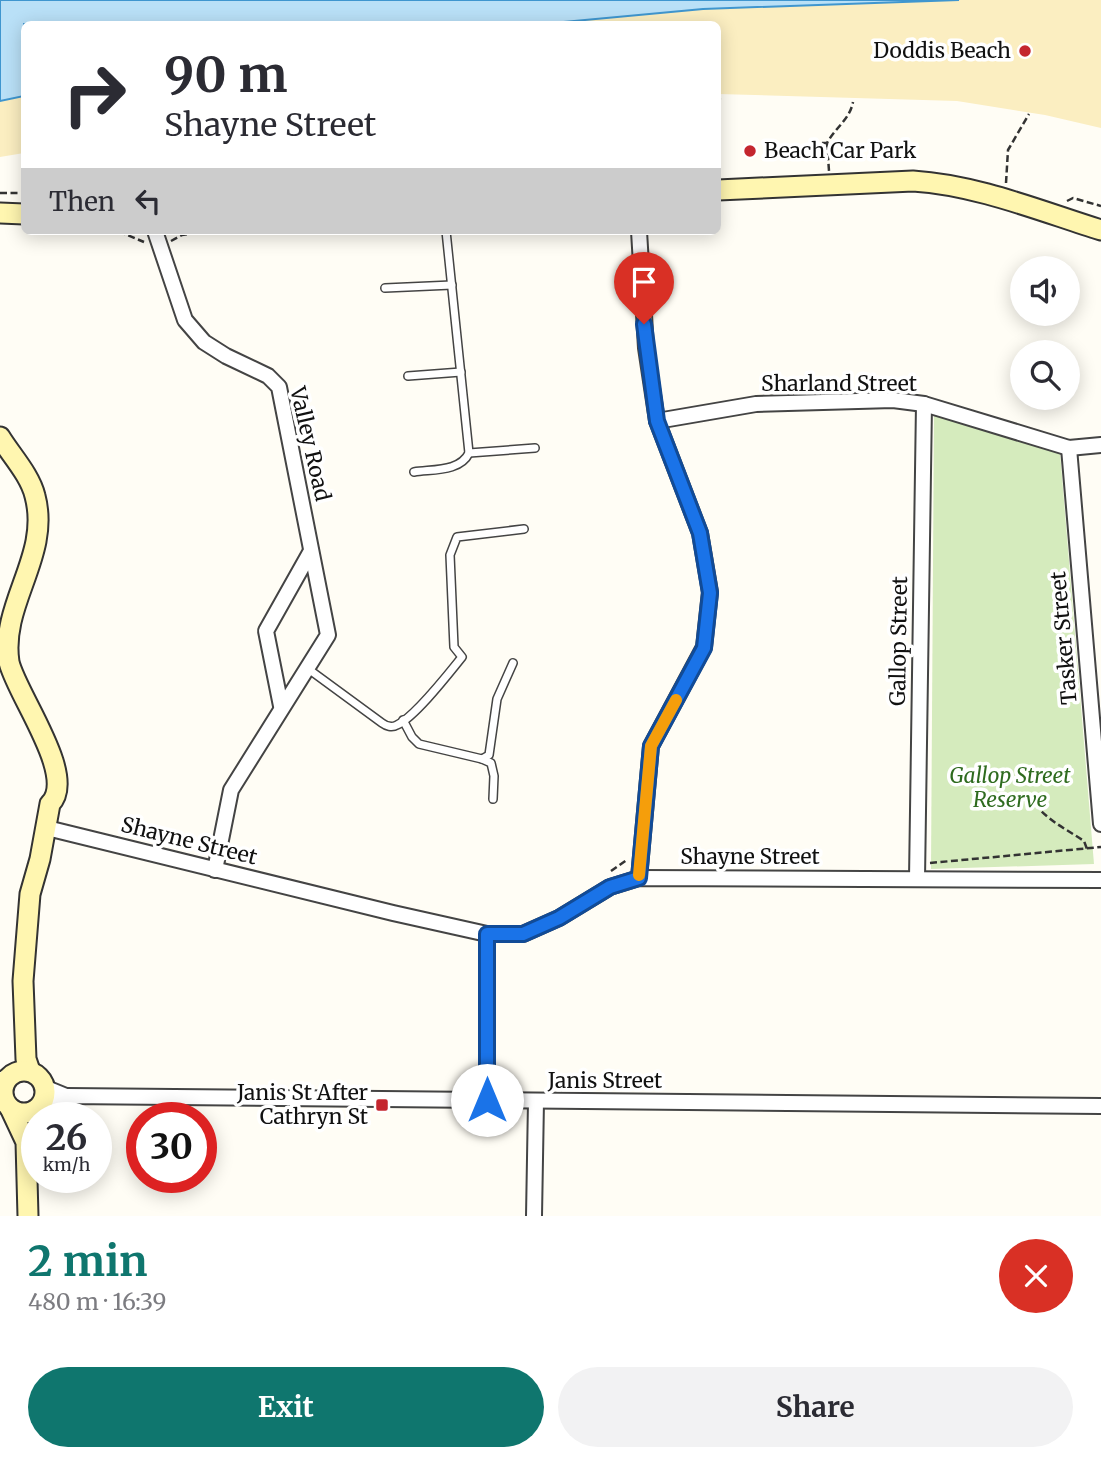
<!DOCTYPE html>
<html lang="en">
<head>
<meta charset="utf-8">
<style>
	:root { --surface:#fff; --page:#f2f2f3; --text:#2b2b33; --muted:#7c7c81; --accent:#0f766e }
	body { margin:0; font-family:Merriweather,serif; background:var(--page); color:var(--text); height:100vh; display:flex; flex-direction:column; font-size:26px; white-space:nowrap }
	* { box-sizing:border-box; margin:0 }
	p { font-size:23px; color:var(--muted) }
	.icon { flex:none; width:38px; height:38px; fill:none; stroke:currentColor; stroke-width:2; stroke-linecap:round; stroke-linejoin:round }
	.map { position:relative; height:1216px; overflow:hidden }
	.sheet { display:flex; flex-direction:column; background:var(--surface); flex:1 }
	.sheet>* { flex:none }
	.guide { position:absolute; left:21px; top:21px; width:700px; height:214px; border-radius:10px; box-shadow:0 4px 18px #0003; background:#fff; color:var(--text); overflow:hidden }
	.tools { position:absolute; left:1010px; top:256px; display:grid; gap:14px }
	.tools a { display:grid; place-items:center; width:70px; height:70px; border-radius:50%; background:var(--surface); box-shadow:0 4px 18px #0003; font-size:35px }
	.speed { position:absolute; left:21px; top:1102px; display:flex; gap:14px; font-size:35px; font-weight:700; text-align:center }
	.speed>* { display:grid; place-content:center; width:91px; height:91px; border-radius:50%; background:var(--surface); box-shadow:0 4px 18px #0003; line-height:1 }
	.speed small { font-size:18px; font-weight:400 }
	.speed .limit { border:10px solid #d22; background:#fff; color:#111 }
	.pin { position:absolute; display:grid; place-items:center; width:60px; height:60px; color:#fff; margin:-72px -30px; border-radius:50% 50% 50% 0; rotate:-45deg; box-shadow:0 0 7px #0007 }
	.pin .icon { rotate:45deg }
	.me { position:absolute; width:77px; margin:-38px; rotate:0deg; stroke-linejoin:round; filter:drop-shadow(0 0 5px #0008) }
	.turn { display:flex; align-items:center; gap:24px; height:147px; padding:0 28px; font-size:32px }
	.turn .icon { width:91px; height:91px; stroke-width:2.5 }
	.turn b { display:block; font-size:49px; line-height:60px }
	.then { display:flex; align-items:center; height:66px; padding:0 28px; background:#0003; gap:14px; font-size:26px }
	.round { display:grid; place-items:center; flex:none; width:74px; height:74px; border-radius:37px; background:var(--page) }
	.summary { display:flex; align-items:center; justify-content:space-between; height:119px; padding:0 28px }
	h1 { font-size:42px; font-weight:700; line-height:52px; color:var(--accent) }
	.action { display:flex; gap:14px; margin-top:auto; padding:14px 28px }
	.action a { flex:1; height:80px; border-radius:42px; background:var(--accent); color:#fff; font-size:28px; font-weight:700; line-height:80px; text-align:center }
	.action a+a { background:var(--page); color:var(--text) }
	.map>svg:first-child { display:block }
	.green { fill:#d5ebbd }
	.sand { fill:#fbeec1 }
	.water { fill:#b9e0f7; stroke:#3f96cf; stroke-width:2 }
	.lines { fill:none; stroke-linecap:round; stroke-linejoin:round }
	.lane-casing { stroke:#444; stroke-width:10 }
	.street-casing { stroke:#444; stroke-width:18 }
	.secondary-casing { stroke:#333; stroke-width:23 }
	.path { stroke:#333; stroke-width:2.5; stroke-dasharray:7 3.5; stroke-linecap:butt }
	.lane { stroke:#fff; stroke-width:7 }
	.street { stroke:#fff; stroke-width:14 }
	.secondary { stroke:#fff6b0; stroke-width:19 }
	.route-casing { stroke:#114b97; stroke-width:18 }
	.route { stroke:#1a73e8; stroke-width:12 }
	.slow { stroke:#f59e0b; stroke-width:12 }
	.poi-dot { fill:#c4262e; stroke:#fff; stroke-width:2.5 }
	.labels { text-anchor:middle; stroke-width:7; stroke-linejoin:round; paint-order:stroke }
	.poi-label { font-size:21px; fill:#111; stroke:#fff; text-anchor:end }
	.street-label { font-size:21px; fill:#111; stroke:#fff }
	.park-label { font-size:21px; font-style:italic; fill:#2f6b1f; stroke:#fff }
</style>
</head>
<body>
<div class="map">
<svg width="1101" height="1216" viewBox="0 0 1101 1216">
	<rect width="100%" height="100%" fill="#fffdf5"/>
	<!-- green -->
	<path class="green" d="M934,412L1060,452L1094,864L931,869Z"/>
	<!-- sand -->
	<g class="sand">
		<path d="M959,0H1101V128L1045,115L957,101L718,94V24H542L703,9Z"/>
		<path d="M24,96V153L0,157V101Z"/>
	</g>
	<!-- water -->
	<path class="water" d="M0,0H959L703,9L542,24H24V96L0,101Z"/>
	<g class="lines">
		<defs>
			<g id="lane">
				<path d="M385,288L452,285"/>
				<path d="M408,376L461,372"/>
				<path d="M469,453L535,448"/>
				<path d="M414,472C432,469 460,472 469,453L446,231"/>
				<path d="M307,668L382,723C386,726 392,728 397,725C415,717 449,673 462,657L454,647L450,555L457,537L524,529"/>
				<path d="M403,720L412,737L419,744L482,759L489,755L497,699L513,663"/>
				<path d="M482,759L491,763L494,776L493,799"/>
			</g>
			<g id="street">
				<path d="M155,231L185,320L204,342L226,356L268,376L279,387L328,635L231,790L215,870"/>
				<path d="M639,231L646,348L657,421L700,533L710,592L704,647L651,746L639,878"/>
				<path d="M657,421L756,404L893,400L924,404L1069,448L1101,445"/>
				<path d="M1069,448L1101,824"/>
				<path d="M281,706L266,631L311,551"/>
				<path d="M47,828L393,913L487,934H523L559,918L610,887L639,878L1101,880"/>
				<path d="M917,879L924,404"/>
				<path d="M487,934V1100"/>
				<path d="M0,1080L9,1076"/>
				<path d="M44,1087L66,1096"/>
				<path d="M0,1098L5,1099"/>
				<path d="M43,1102L66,1096L1101,1106"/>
				<path d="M534,1216L536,1101"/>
			</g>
			<g id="secondary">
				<path d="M718,190L913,181C977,185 1040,211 1101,230"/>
				<path d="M0,213L24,214"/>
				<path d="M0,437C11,455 30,475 35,496C51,556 0,603 9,662C16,694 78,776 50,804L40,859L30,894L23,981L26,1059L30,1071"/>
				<circle cx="24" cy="1092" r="21"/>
				<path d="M10,1108L26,1142L28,1216"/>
			</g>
		</defs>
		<!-- lane casing -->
		<use href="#lane" class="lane-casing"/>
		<!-- street casing -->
		<use href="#street" class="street-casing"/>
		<!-- secondary casing -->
		<use href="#secondary" class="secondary-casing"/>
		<!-- path -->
		<g class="path">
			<path d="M718,105L721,95"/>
			<path d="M827,143L829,171"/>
			<path d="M803,151L817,143H827C835,128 850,119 853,102"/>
			<path d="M1006,183L1008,150L1029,114"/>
			<path d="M0,193H24"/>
			<path d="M1067,201L1073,198L1101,206"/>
			<path d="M108,231L120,232L144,242"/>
			<path d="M171,241L182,235L209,231"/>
			<path d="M1029,795C1042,818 1063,827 1084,841L1087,849"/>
			<path d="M930,863L1101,847"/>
			<path d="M611,871L628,859"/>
		</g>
		<!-- lane -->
		<use href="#lane" class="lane"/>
		<!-- street -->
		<use href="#street" class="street"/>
		<!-- secondary -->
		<use href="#secondary" class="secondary"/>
	</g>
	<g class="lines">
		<defs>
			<path id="route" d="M487,1100V934H523L559,918L610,887L639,878L651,746L704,648L710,593L700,533L657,421L644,324"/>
		</defs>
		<!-- route casing -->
		<use href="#route" class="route-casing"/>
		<!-- route -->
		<use href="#route" class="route"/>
		<!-- slow -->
		<path class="slow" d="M639,875L651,746L676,700"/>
	</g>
	<!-- markers -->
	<g class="poi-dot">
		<circle cx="1025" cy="51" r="7"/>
		<circle cx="750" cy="151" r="7"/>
		<rect x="375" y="1098" width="14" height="14" rx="3.5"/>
	</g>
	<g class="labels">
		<!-- poi labels -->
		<g class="poi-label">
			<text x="1011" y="58">Doddis Beach</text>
			<text x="764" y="158" text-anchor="start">Beach Car Park</text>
			<text x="368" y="1100">Janis St After<tspan x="368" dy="24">Cathryn St</tspan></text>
		</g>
		<!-- street labels -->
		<g class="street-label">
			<text x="839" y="391">Sharland Street</text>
			<text transform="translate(310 444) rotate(77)" y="7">Valley Road</text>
			<text transform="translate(1064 638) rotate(-95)" y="7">Tasker Street</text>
			<text transform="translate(899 641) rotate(-89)" y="7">Gallop Street</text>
			<text transform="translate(189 841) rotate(14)" y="7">Shayne Street</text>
			<text x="750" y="864">Shayne Street</text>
			<text x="605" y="1088">Janis Street</text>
		</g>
		<!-- park labels -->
		<g class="park-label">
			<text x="1010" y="783">Gallop Street<tspan x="1010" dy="24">Reserve</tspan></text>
		</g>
	</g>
</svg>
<div class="tools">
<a><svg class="icon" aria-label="sound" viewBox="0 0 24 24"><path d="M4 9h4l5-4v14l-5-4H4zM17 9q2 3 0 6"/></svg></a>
<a><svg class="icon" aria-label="search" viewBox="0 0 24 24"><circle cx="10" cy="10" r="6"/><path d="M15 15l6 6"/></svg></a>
</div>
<div class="speed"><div>26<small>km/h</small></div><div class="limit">30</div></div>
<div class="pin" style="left:644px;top:324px;background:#d93025"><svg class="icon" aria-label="arrive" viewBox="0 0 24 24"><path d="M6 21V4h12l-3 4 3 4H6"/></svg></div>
<svg class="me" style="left:487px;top:1100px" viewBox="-20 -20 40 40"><circle r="19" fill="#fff"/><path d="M0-13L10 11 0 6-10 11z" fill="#1a73e8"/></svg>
<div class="guide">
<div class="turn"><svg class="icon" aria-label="right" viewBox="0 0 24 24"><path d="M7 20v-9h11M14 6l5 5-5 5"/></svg><div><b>90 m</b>Shayne Street</div></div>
<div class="then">Then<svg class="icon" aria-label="left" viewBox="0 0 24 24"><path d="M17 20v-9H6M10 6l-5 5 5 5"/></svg></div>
</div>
</div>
<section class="sheet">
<div class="summary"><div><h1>2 min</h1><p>480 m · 16:39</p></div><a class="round" style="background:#d93025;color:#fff"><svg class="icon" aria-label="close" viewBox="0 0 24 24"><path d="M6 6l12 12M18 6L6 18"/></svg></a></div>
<div class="action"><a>Exit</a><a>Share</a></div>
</section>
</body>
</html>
